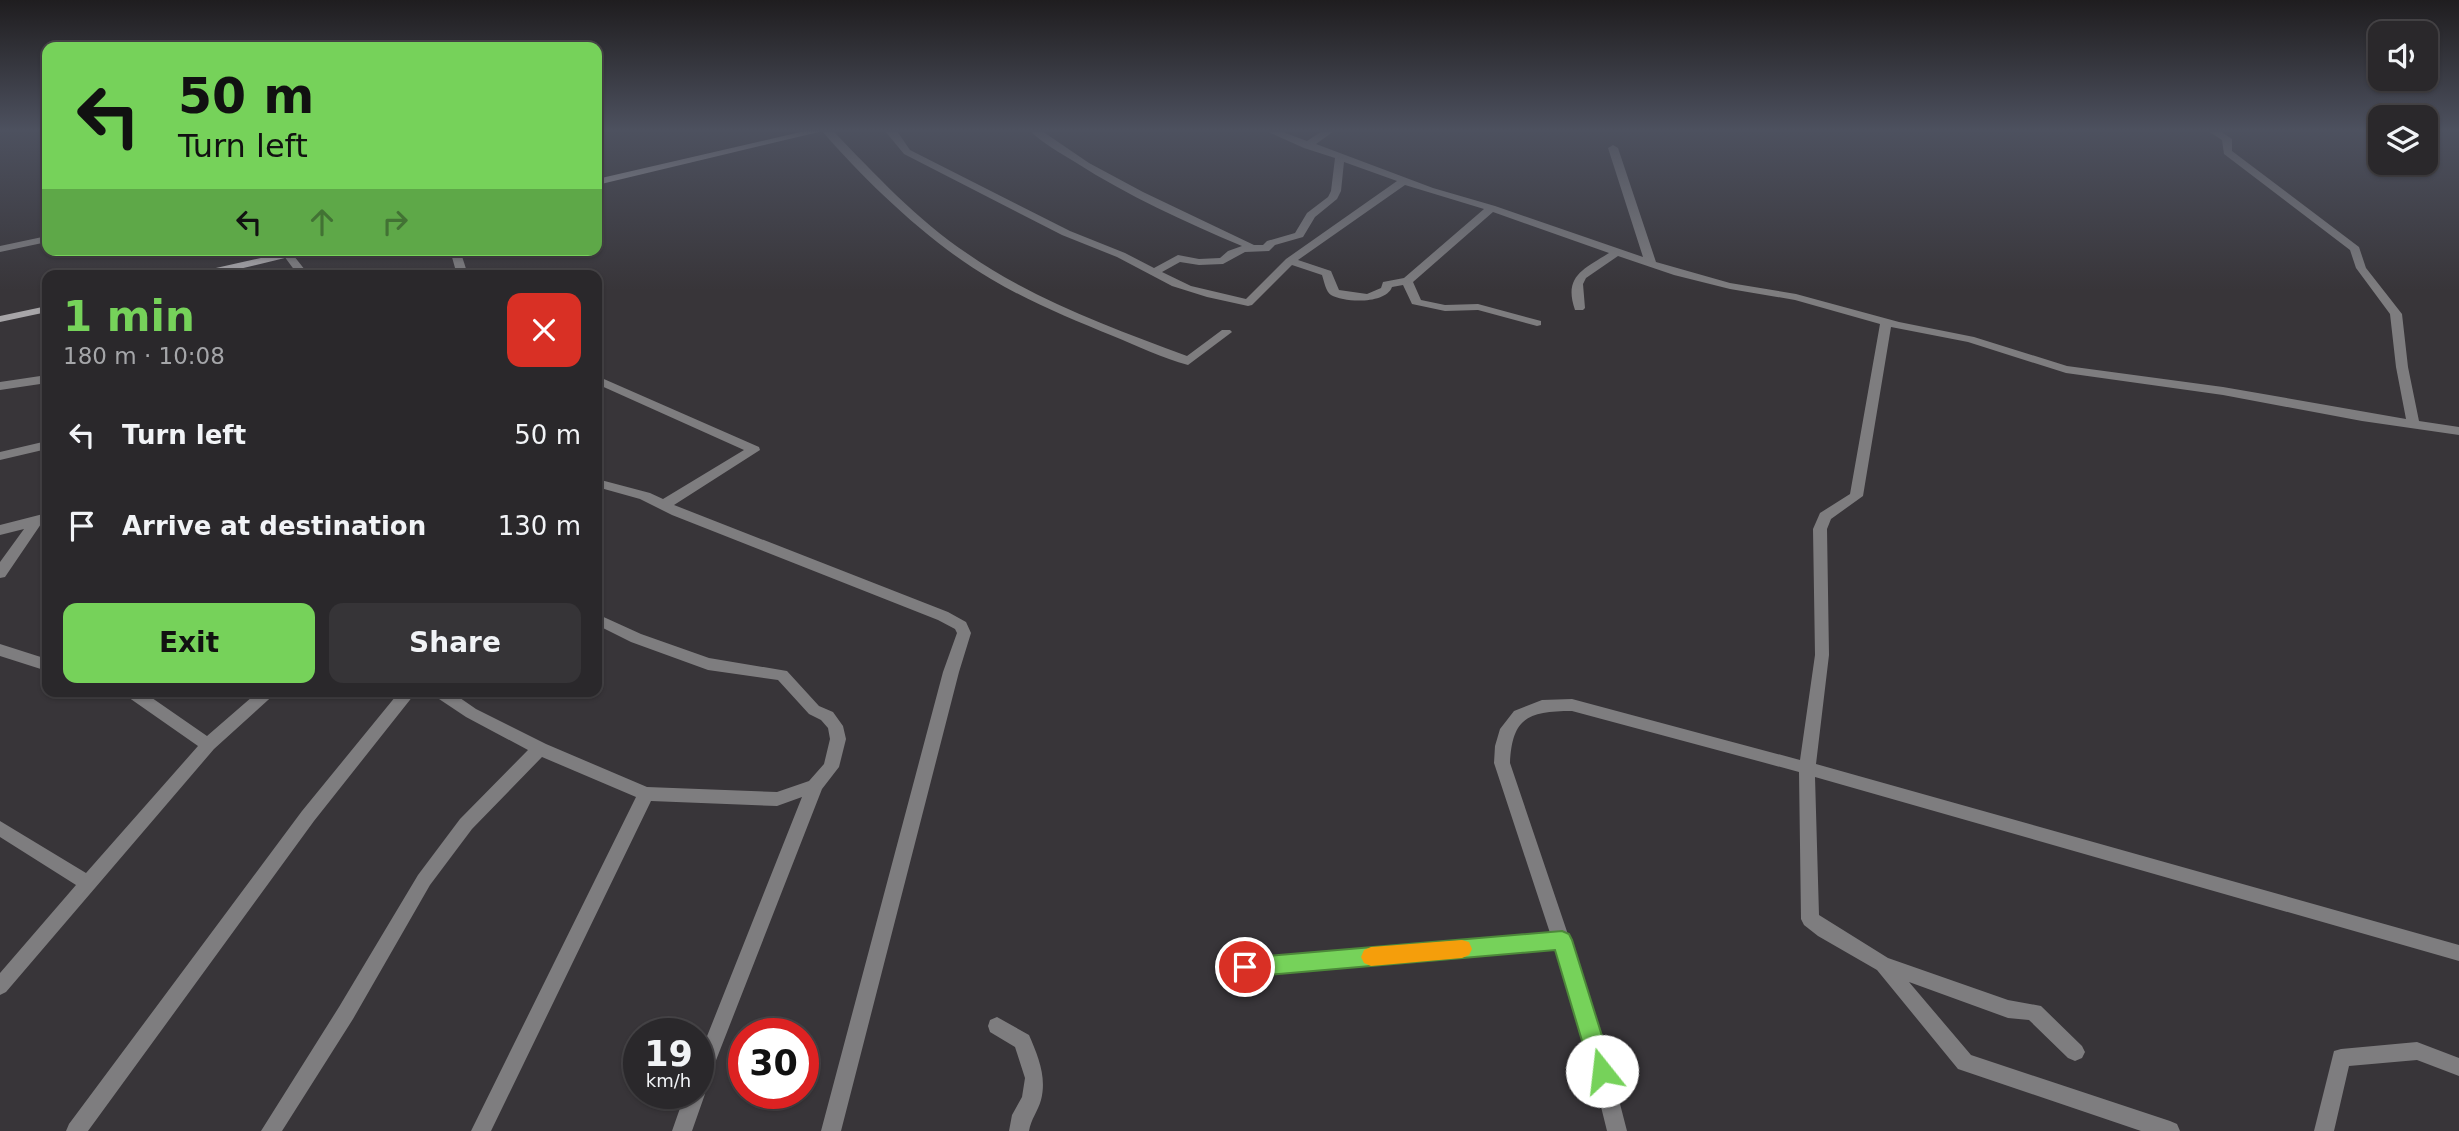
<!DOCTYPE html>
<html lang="en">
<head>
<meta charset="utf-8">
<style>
	:root { --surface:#2a282b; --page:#363437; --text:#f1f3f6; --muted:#a5a6a9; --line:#464447; --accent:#76d25a }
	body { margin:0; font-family:"DejaVu Sans",sans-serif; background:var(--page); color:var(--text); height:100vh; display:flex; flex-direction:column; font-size:26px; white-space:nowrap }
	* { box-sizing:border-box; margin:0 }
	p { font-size:23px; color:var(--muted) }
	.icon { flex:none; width:38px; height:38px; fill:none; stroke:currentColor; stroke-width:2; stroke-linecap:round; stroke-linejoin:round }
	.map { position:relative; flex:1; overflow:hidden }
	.drawer { position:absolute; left:42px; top:270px; width:560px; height:427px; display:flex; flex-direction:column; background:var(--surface); border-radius:14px; box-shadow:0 2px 5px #0004,0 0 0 2px var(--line) }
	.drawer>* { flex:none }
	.hud { position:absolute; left:42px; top:42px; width:560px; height:214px; border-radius:14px; box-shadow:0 2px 5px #0004,0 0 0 2px var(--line); background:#76d25a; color:#111; overflow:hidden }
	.tools { position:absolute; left:2368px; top:21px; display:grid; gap:14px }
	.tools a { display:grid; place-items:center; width:70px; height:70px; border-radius:14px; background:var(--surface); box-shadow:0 2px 5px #0004,0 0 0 2px var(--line); font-size:35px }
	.speed { position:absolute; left:623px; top:1018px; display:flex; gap:14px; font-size:35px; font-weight:700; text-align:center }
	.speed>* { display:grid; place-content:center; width:91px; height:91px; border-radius:50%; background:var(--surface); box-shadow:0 2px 5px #0004,0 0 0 2px var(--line); line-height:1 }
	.speed small { font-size:18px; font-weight:400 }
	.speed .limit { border:10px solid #d22; background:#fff; color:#111 }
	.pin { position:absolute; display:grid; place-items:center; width:60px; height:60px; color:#fff; margin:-30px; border:4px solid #fff; border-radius:50%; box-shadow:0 2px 7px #0007 }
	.me { position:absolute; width:77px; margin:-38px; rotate:344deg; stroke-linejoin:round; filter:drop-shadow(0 0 5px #0008) }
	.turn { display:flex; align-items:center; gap:24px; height:147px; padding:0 21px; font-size:32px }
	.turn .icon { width:91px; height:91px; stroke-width:2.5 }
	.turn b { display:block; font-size:49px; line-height:60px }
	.lanes { display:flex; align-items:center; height:66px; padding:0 21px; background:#0003; justify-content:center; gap:35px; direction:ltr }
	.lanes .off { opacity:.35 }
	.round { display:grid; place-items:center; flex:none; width:74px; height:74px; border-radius:14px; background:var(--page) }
	.headline { display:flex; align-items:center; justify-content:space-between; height:119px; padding:0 21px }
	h1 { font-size:42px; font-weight:800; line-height:52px; color:var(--accent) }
	.primary-button { display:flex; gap:14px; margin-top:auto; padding:14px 21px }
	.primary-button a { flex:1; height:80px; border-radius:14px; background:var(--accent); color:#111; font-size:28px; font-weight:800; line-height:80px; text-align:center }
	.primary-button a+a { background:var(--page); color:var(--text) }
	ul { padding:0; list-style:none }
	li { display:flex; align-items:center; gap:21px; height:91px; padding:0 21px }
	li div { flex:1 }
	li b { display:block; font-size:26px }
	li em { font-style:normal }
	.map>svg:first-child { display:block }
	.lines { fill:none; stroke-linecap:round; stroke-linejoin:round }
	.street { fill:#7e7d7f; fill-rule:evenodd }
	.secondary { fill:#a7a5a8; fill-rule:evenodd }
	.route { fill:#76d25a; stroke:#4d883a; stroke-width:2 }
	.slow { fill:#f59e0b }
</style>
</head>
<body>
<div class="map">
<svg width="2459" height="1131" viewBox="0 0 2459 1131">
	<rect width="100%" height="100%" fill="#383539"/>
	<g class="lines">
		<!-- street -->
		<g class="street">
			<path d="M822,131H833C875,174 917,220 968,254C1034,300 1112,328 1187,356L1222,330H1230L1232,332L1188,365C1163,358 1137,346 1113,336C1071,319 1030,302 991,279C932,245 867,183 822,131Z"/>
			<path d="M885,131H897L910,150L1070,231L1125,253L1154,268L1178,255L1199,259L1220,258L1228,251L1242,246C1185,222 1128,196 1075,162C1060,153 1043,143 1030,131H1042L1089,163L1143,192L1254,245H1263L1267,241L1295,233L1307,213L1328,197L1331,191L1335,158L1304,148L1266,131H1280L1307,141L1322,131H1334L1316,144L1433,188L1495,206L1643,257L1608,148L1613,145L1618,148L1656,262L1730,283L1796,294L1899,322L1974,337L2067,366L2223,387L2406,419L2396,367L2390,314L2356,268L2350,250L2224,154L2222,140L2208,131H2220L2232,139V151L2359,247L2366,268L2402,314L2408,367L2419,421L2459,427V435L2362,421L2223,395L2066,373L1968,342L1891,327L1863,496L1831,519L1827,529L1829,655L1816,764L2459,945V961L1815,777L1819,915L1888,958L2008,1000L2041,1006L2082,1046L2085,1052L2082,1058L2075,1061L2068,1058L2029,1020L2008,1018L1909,982L1971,1055L2170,1121L2177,1124L2180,1131H2141L1958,1069L1877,970L1818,936L1804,925L1801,919L1799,772L1572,711C1529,711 1512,717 1510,763L1603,1038L1627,1131H1607L1584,1038L1555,949L1245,975L1239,973L1236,967L1239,961L1245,959L1550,933L1494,763L1495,746L1500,729L1514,711L1542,700L1572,699L1800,760L1815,655L1813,529L1820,513L1850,494L1880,324L1795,300L1730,289L1674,275L1618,256L1586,278L1583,284L1585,308L1583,310H1575C1563,276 1584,269 1609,253L1493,212L1413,282L1421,300L1445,305L1478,304L1541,321V325L1537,326L1478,310L1445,311L1412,304L1403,285L1392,287C1386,304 1345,303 1331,295C1326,292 1324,281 1322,275L1292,265L1252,305L1248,306L1207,297L1172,286L1117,257L1062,235L904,154ZM1344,162L1397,181L1286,259L1246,299L1191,286L1162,272L1180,262L1199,265L1223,264L1245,252L1269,251L1275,245L1303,237L1315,217L1337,199L1341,191ZM1405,185L1484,209L1404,278L1383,282L1381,288L1367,294L1339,290L1331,271L1298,260Z"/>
			<path d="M47,236V242L0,252V246Z"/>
			<path d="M283,250H293L294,256L309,275H298L284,256Z"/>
			<path d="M450,250H460L468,275H457Z"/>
			<path d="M47,375V383L0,390V382Z"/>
			<path d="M597,376L759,447L760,450L674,505L948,612L966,622L971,633L959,672L841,1131H821L943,672L957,633L955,629L938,620L672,515L640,499L597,487V479L650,493L663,499L744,450L597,384Z"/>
			<path d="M47,441V449L0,460V452Z"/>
			<path d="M47,513V523L41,524L5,577L0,578V562L24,529L0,535V525Z"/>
			<path d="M597,614L641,634L709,658L787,671L819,706L833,712L843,726L846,739L839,767L822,789L704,1091L705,1094L692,1131H672L685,1094H698V1059L802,797L777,806L651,801L491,1131H471L636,797L542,757L472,829L430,885L353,1019L282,1131H261L339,1007L418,875L460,819L528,750L466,717L433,695L430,691H450L476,709L546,744L647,787L777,792L809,781L824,764L830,739L828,728L821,720L809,714L778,680L708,670L631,642L597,625Z"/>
			<path d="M0,644L47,659V671L0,656Z"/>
			<path d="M122,691H142L207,736L259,691H278L214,749L6,992L0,995V973L76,885L0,837V821L86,873L198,746L125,695Z"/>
			<path d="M400,691H417L314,821L88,1131H66L69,1124L302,811Z"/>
			<path d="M997,1017L1029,1035C1038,1056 1047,1077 1041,1100C1038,1111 1031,1119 1029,1131H1009L1012,1115L1022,1097L1025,1078L1015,1047L990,1032L988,1026L990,1020Z"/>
			<path d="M2417,1042L2459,1058V1076L2417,1060L2349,1066L2334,1131H2314L2334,1051L2341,1049Z"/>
		</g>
		<!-- secondary -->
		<g class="secondary">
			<path d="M805,131H823L597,185V179Z"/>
			<path d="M297,250H318L214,275H193L198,272Z"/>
			<path d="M47,306V312L0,322V316Z"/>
		</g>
	</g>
	<!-- sky -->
	<linearGradient id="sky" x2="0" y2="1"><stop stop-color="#1f1d1f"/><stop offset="0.45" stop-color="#4d515f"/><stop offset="1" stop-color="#4d515f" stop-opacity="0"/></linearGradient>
	<rect width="2459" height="290" fill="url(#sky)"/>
	<!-- route -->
	<path class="route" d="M1562,931L1569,934L1572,940L1613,1071L1610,1079L1602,1082L1594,1079L1591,1071L1555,950L1245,977L1237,974L1234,967L1237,961L1245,958Z"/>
	<!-- slow -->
	<path class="slow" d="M1462,940L1469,942L1472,949L1469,955L1462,958L1371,966L1364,963L1361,957L1364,950L1371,947Z"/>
</svg>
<div class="tools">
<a><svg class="icon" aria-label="sound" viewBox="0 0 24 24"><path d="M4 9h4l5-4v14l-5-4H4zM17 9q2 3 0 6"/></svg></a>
<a><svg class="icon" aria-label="layers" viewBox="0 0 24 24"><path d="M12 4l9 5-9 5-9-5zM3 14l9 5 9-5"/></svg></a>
</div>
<div class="speed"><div>19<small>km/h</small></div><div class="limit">30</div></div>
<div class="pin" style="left:1245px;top:967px;background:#d93025"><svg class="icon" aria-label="arrive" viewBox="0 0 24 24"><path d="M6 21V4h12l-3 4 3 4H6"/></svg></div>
<svg class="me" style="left:1602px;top:1071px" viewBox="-20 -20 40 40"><circle r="19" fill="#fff"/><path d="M0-13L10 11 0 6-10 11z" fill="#76d25a"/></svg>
<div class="hud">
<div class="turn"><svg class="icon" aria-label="left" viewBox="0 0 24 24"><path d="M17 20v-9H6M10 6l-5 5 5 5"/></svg><div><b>50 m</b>Turn left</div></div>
<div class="lanes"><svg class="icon" aria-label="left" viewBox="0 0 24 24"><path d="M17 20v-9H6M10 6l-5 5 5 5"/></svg><svg class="icon off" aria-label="ahead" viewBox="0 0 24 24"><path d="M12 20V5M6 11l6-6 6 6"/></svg><svg class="icon off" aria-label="right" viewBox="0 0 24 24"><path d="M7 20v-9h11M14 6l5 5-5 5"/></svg></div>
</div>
<section class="drawer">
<div class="headline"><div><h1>1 min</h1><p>180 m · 10:08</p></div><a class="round" style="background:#d93025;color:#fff"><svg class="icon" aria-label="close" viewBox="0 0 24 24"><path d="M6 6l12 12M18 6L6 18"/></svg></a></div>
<ul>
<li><svg class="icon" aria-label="left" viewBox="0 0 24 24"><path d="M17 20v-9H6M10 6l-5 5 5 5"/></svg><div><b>Turn left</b></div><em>50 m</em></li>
<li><svg class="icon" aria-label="arrive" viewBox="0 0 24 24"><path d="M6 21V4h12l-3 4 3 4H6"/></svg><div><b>Arrive at destination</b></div><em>130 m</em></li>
</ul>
<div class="primary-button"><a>Exit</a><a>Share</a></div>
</section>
</div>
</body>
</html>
